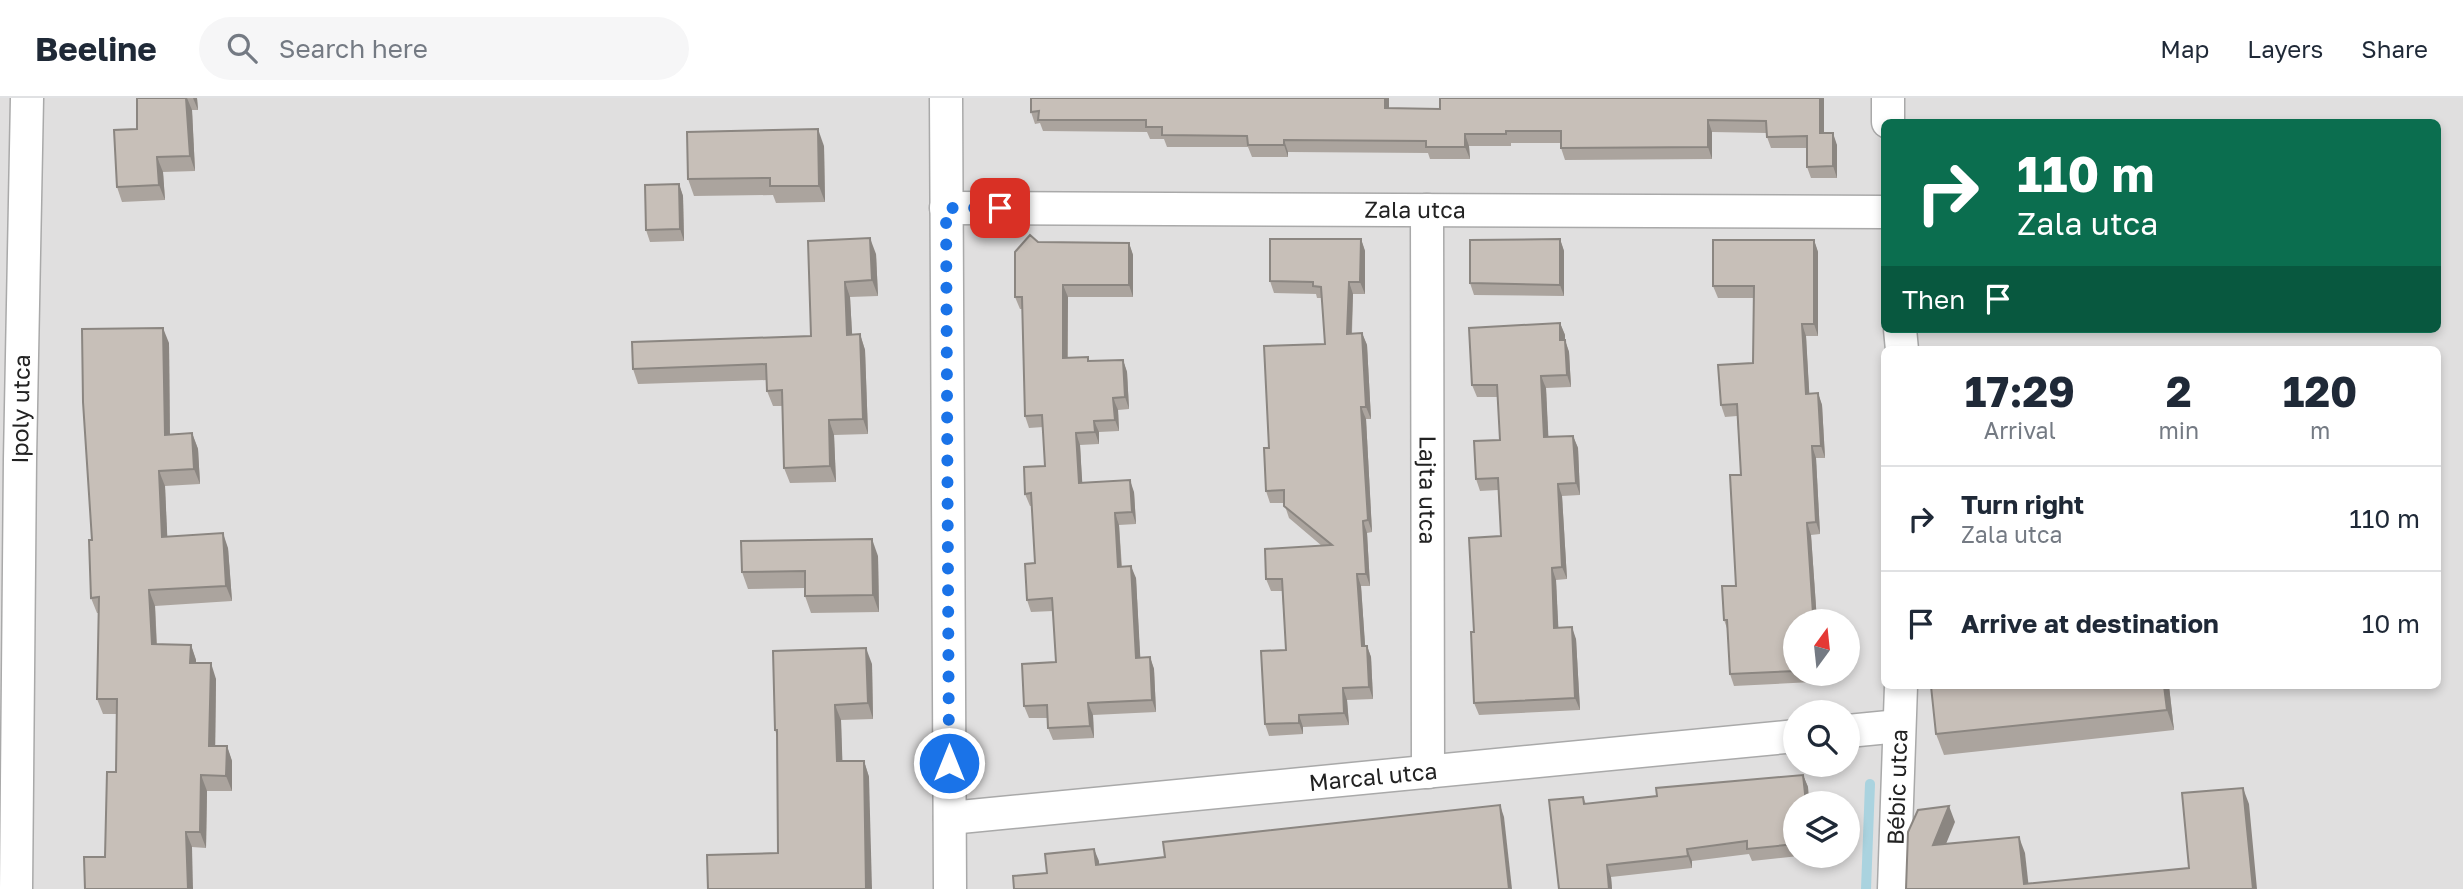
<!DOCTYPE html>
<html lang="en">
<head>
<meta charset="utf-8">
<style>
	:root { --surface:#fff; --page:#f6f6f7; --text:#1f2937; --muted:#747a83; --line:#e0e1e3 }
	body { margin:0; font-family:"Golos Text",sans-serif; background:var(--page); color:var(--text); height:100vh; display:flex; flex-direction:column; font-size:26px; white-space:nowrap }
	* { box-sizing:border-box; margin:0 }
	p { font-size:23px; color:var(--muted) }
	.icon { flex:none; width:38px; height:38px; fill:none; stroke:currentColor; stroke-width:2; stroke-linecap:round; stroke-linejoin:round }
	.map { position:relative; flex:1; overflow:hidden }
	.side { position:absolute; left:1881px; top:248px; width:560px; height:343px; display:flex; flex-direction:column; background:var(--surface); border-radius:10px; box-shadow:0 4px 10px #0003 }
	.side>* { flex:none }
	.banner { position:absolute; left:1881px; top:21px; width:560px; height:214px; border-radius:10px; box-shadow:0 4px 10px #0003; background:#0b6e4f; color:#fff; overflow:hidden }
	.needle { width:46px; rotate:15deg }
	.controls { position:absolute; left:1783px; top:511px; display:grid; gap:14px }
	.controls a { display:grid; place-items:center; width:77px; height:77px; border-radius:50%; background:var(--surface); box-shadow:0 4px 10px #0003; font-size:35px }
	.pin { position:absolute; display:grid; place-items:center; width:60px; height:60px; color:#fff; margin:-30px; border-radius:14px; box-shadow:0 4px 10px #0006 }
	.me { position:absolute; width:77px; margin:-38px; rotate:0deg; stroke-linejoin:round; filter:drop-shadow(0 0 5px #0008) }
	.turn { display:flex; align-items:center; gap:24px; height:147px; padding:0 21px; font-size:32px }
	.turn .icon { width:91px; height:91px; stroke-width:2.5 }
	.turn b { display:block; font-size:49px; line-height:60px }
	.then { display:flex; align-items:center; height:66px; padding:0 21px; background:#0003; gap:14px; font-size:26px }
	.eta { display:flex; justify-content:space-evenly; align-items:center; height:119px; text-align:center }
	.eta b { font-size:42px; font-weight:700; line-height:49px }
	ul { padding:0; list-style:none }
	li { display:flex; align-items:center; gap:21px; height:105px; padding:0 21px; border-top:2px solid var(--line) }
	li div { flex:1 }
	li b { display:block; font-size:26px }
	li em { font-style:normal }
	header { display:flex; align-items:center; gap:42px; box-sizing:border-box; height:98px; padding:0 35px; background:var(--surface); border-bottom:2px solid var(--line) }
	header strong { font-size:33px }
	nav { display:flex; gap:38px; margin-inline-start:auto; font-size:24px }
	.search { width:490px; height:63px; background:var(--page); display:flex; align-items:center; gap:18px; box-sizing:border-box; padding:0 24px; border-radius:38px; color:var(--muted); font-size:26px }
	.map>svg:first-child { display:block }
	.residential { fill:#e0dfdf; fill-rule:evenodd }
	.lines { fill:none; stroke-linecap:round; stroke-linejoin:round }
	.stream { stroke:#aad3df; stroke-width:10 }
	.minor-casing { stroke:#a9a9a9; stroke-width:35 }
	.minor { stroke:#fff; stroke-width:32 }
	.wall { fill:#aba49e }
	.shaded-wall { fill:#8b8681 }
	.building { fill:#c7bfb8; stroke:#8b8681; stroke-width:2 }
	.route { stroke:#1a73e8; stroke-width:12; stroke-dasharray:0 21.6 }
	.labels { text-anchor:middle; stroke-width:5; stroke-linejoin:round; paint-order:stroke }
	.street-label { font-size:23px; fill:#222; stroke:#fff }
</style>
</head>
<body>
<header>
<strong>Beeline</strong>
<div class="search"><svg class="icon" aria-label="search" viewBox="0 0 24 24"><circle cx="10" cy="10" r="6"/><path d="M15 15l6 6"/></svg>Search here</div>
<nav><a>Map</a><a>Layers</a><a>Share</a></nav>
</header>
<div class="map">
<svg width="2463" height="791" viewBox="0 0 2463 791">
	<rect width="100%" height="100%" fill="#f2efe9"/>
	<!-- residential -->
	<path class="residential" d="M0,0H2463V791H0ZM1885,24H2438V231H1885ZM1885,252H2438V588H1885ZM1796,523H1848V576H1796ZM1796,614H1848V667H1796ZM1796,705H1848V758H1796Z"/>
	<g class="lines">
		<!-- stream -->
		<path class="stream" d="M1866,791L1870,686"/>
		<defs>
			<g id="minor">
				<path d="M946,0L950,791"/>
				<path d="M1888,0V24"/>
				<path id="s1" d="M946,110L1885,114"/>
				<path id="s2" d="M1427,112L1428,674"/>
				<path d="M1900,231L1902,252"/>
				<path d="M1848,633L1899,628"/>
				<path id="s3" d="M950,720L1796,638"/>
				<path id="s4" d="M16,791L20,361L27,0"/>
				<path id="s5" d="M1894,791L1901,588"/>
			</g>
		</defs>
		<!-- minor casing -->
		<use href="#minor" class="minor-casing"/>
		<!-- minor -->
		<use href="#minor" class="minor"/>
	</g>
	<!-- wall -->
	<g class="wall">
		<path d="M137,0H197L198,12H192L195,73L163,74L165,102L122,104L117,89L137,31Z"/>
		<path d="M1440,0H1824V35L1837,47V80H1811L1807,69V50H1771L1767,39V35L1712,34V61L1565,62L1561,50V45H1511V48H1469L1470,61H1430L1428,55L1288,54V59H1252L1248,49H1167L1164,41H1150L1147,34L1043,33L1040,25L1035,26L1031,14L1440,11Z"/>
		<path d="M824,48L825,104L776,105L773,97L694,98L688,81Z"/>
		<path d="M679,86L683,98L684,143L650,144L646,132Z"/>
		<path d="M1361,141L1365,153V196H1353L1352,236L1362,235L1367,247L1371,321H1366L1372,434L1367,435L1370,488H1361L1365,548H1367L1371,559L1373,601L1347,602L1349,627L1303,629V636L1269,638L1265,626L1286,552L1282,493H1271L1266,481L1322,448L1289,420L1284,405H1270L1266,393L1269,350L1325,246L1322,200H1317L1316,196L1274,195L1270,183Z"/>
		<path d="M1560,141L1564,153V198L1474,197L1470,185Z"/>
		<path d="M1814,142L1818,154V238H1806L1809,295H1818L1822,307L1825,360H1816L1820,436L1811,437L1817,523H1796V576H1812V584L1734,588L1730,576L1728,533L1724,522L1736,488L1741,377L1737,318L1725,319L1721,307L1753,265L1754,200H1718L1713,188Z"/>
		<path d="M808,143L876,156L878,198L850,199L852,236H860L865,252L868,336L834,337L836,384L790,385L784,370L782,308H773L767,293V282L638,286L633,271L811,238Z"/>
		<path d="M1038,144L1129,145L1133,157V199H1068V260L1089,263L1123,262L1127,274L1129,311L1118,312L1119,333L1099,334V346L1080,347L1082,385L1134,394L1136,426L1119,427L1122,469L1136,480L1140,560L1150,559L1154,571L1156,614L1093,617L1094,640L1053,642L1048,630V620H1029L1024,608L1056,564L1053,513L1031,514L1027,502L1035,465L1032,408H1030L1025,396L1045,368L1043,329L1029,330L1025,318L1023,211H1020L1015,199Z"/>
		<path d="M1560,225L1565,237V242L1569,254L1571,289L1546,290L1548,339L1573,338L1578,350L1580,397L1562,398L1567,481L1556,482L1558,529L1576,541L1580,612L1479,617L1474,605V534L1501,438L1498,392L1480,393L1476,381L1500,342L1498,299H1477L1472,287Z"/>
		<path d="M169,245L170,336L192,335L198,351L200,386L165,388L167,438L228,450L232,503L155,508L157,546L191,547L196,562V565L216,581L215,648H227L232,663V693H207L206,750L192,749L105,759L116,674L117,616H103L97,601L99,515H97L91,500L92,442Z"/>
		<path d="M878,458L879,514L811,515L805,498V490L748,491L742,474Z"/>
		<path d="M872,566L873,621L841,622L842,663H864L869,679L778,755L777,638L775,632Z"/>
		<path d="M1931,588H2169L2174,632L1944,657L1936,636Z"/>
		<path d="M1803,677L1808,689L1809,705H1796V758H1799L1752,763L1749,756L1692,763V770L1611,779L1612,791H1559L1583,699L1586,706L1657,698Z"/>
	</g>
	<!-- shaded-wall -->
	<g class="shaded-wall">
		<path d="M186,0H187L192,12L195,73L190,58Z"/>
		<path d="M193,0H197L198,12Z"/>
		<path d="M1385,0H1389V22L1385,10Z"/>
		<path d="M1820,0H1824V47L1820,35Z"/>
		<path d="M1708,22L1712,34V61L1708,49Z"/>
		<path d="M818,31L824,48L825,104L819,88Z"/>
		<path d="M1833,35L1837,47V80L1833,68Z"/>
		<path d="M1465,36L1469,48L1470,61L1465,49Z"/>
		<path d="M1284,42L1288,54V59L1284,47Z"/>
		<path d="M157,59L163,74L165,102L159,87Z"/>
		<path d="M679,86L683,98L684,143L680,131Z"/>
		<path d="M870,140L876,156L878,198L872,182Z"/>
		<path d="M1361,141L1365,153V196L1360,184Z"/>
		<path d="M1560,141L1564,153V198L1560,187Z"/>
		<path d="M1814,142L1818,154V238L1814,226Z"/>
		<path d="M1129,145L1133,157V199L1129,187Z"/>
		<path d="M845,184L850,199L853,252L847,237Z"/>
		<path d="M1349,184L1353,196L1351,248L1347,236Z"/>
		<path d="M1063,187L1068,199L1067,272L1063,260Z"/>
		<path d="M1560,225L1565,237V254L1560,242Z"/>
		<path d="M1802,226L1806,238L1810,307L1806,296Z"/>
		<path d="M163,230L169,245L170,352L165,337Z"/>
		<path d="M1362,235L1367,247L1371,321L1366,309Z"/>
		<path d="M860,236L865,252L868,336L863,321Z"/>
		<path d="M1565,242L1569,254L1571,289L1567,277Z"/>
		<path d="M1123,262L1127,274L1129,311L1125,299Z"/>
		<path d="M1541,278L1546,290L1549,351L1544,339Z"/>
		<path d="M1818,295L1822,307L1825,360L1821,348Z"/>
		<path d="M1113,300L1118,312L1119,333L1115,322Z"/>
		<path d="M1361,309L1366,321L1372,434L1368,422Z"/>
		<path d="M829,322L834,337L836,384L830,368Z"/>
		<path d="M1094,323L1099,334V346L1095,334Z"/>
		<path d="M192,335L198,351L200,386L194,371Z"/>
		<path d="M1076,335L1080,347L1083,397L1079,385Z"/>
		<path d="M1573,338L1578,350L1580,397L1576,385Z"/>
		<path d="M1812,348L1816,360L1820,436L1816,424Z"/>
		<path d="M159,373L165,388L168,454L162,439Z"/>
		<path d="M1130,382L1134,394L1136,426L1132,414Z"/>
		<path d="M1558,386L1562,398L1567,481L1562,469Z"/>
		<path d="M1115,415L1119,427L1122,481L1118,469Z"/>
		<path d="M1363,423L1367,435L1370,488L1366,476Z"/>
		<path d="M1807,425L1811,437L1817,523H1816L1813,516Z"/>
		<path d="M223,435L228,450L232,503L226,488Z"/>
		<path d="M872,441L878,458L879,514L873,497Z"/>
		<path d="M1131,468L1136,480L1141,572L1136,560Z"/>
		<path d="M1552,470L1556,482L1559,542L1554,530Z"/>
		<path d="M1357,476L1361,488L1366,560L1362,548Z"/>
		<path d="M149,492L155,508L157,561L152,546Z"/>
		<path d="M1572,529L1576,541L1580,612L1575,600Z"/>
		<path d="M191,547L196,562V580L190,565Z"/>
		<path d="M1367,548L1371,559L1373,601L1369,589Z"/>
		<path d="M866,550L872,566L873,621L868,605Z"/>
		<path d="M1150,559L1154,571L1156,614L1152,602Z"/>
		<path d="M211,565L216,581L215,663L209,648Z"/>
		<path d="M2164,588H2169L2174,632L2167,612Z"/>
		<path d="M1343,590L1347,602L1349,627L1344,615Z"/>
		<path d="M1088,605L1093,617L1094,640L1090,628Z"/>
		<path d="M835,607L841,622L843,679L837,663Z"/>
		<path d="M1299,617L1303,629V636L1299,625Z"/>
		<path d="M227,648L232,663V693L226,678Z"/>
		<path d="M864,663L869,679L872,791H866Z"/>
		<path d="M201,677L207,693L206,750L200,734Z"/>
		<path d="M1803,677L1808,689L1809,705H1806Z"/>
		<path d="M2243,690L2249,706L2257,791H2253Z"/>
		<path d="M1500,707L1504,719L1512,791H1509Z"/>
		<path d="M1949,708L1955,724L1939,763L1933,747Z"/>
		<path d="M186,734L192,749L193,791H188Z"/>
		<path d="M2019,739L2025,755L2029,791L2024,786Z"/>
		<path d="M1094,751L1099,763L1100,778L1096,767Z"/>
		<path d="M1687,751L1692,763V770L1688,758Z"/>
		<path d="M1607,767L1611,779L1612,791H1609Z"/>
	</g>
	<!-- building -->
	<g class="building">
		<path d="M137,0H186L190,58L157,59L159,87L117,89L114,32L137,31Z"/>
		<path d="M1031,0H1385V10L1440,11V0H1820V35H1833V68L1807,69V38L1767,39L1766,23L1708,22V49L1561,50V33H1506V36H1465V49H1426V43L1284,42V47H1248L1247,38L1162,37V29H1146V22H1038L1039,13L1031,14Z"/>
		<path d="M818,31L819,88H770V80L688,81L687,34Z"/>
		<path d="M679,86L680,131L646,132L645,87Z"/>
		<path d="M1030,137L1038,144L1129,145V187H1063V260L1088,259V263L1123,262L1125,299L1113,300L1115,322L1094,323L1095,334L1076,335L1079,385L1130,382L1132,414L1115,415L1118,469L1131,468L1136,560L1150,559L1152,602L1088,605L1090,628L1048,630L1047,607L1024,608L1022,566L1056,564L1052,500L1027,502L1025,466L1035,465L1031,395L1025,396L1024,369L1045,368L1042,317L1025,318L1022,199H1015V154Z"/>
		<path d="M870,140L872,182L845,184L847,237L860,236L863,321L829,322L830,368L784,370L782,292L767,293L766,266L633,271L632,244L811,238L808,143Z"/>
		<path d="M1270,141H1361L1360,184H1349L1347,236L1362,235L1366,309H1361L1368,422L1363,423L1366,476H1357L1362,548H1367L1369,589L1343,590L1344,615L1299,617V625L1265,626L1261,553L1286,552L1282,481H1266L1265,451L1332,447L1284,408V392L1266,393L1264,350H1269L1264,248L1325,246L1321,189L1313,188V184L1270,183Z"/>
		<path d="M1560,141V187L1470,185V142Z"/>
		<path d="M1713,142H1814V226H1802L1806,296L1818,295L1821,348H1812L1816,424L1807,425L1813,516H1805V523H1796V573L1730,576L1727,522H1724L1722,488H1736L1730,377H1741L1737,306L1721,307L1718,267L1753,265L1754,188H1713Z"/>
		<path d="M1560,225V242H1565L1567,277L1541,278L1544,339L1573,338L1576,385L1558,386L1562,469L1552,470L1554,530L1572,529L1575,600L1474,605L1471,534H1474L1469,440L1501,438L1498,380L1476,381L1474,343L1500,342L1497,287H1472L1469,230Z"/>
		<path d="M163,230L165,337L192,335L194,371L159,373L162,439L223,435L226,488L149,492L152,546L191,547L190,565H211L209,648H227L226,678L201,677L200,734H186L188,791H85L84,759H105L107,674H116L117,601H97L99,499L91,500L89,442H92L83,304L82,231Z"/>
		<path d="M872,441L873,497L805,498V473L742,474L741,443Z"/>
		<path d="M866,550L868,605L835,607L837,663H864L866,791H708L707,757L778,755L777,632H775L773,553Z"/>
		<path d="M1931,588H2164L2167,612L1936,636Z"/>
		<path d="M1803,677L1806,705H1796V746L1747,751V743L1687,751L1688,758L1607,767L1609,791H1559L1549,702L1583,699L1584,706L1657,698L1656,690Z"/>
		<path d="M2243,690L2253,791H1906L1908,734L1918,712L1949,708L1933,747L2019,739L2024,786L2189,770L2182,695Z"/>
		<path d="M1500,707L1509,791H1014L1013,778L1047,775L1045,756L1094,751L1096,767L1165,759L1163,744Z"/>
	</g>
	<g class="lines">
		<!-- route -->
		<path class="route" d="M949,665L946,110H1000"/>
	</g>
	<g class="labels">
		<!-- street labels -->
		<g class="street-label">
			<text dy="8" stroke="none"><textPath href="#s1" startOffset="469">Zala utca</textPath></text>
			<text dy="8" stroke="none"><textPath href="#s4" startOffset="480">Ipoly utca</textPath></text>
			<text dy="8" stroke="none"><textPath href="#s2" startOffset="280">Lajta utca</textPath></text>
			<text dy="8" stroke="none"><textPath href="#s3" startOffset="425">Marcal utca</textPath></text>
			<text dy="8" stroke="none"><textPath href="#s5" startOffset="102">Bébic utca</textPath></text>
		</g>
	</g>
</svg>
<div class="controls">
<a><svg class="needle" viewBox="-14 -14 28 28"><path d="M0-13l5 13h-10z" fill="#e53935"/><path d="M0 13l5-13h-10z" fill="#747a83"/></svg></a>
<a><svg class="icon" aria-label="search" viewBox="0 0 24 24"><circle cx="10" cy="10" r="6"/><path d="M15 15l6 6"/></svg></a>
<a><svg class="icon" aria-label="layers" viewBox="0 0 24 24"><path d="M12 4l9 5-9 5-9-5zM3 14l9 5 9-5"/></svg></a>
</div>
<div class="pin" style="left:1000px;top:110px;background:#d93025"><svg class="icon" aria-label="arrive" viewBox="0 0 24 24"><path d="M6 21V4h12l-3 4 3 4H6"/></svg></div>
<svg class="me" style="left:949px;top:665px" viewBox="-20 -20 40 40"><circle r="17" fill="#1a73e8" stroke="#fff" stroke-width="3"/><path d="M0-11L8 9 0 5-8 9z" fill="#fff"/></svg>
<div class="banner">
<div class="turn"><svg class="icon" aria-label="right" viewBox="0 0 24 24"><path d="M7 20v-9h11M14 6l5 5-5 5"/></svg><div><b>110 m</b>Zala utca</div></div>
<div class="then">Then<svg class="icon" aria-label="arrive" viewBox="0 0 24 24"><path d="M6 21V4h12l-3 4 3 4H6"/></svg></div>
</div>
<section class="side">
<div class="eta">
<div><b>17:29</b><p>Arrival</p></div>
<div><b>2</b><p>min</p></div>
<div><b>120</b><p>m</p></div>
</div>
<ul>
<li><svg class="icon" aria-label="right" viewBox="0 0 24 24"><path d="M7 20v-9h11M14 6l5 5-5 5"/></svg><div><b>Turn right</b><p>Zala utca</p></div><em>110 m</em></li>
<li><svg class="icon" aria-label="arrive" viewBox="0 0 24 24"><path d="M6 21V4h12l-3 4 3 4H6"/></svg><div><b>Arrive at destination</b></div><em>10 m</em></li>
</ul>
</section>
</div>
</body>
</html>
